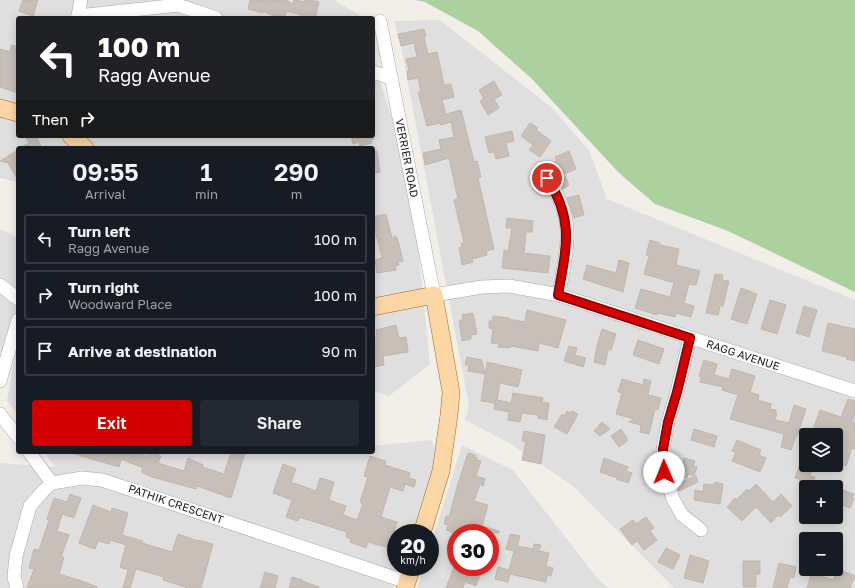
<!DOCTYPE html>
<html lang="en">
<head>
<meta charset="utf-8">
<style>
	:root { --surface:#171b24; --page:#242831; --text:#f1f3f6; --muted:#9ea1a6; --line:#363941; --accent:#d40000 }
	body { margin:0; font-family:"Golos Text",sans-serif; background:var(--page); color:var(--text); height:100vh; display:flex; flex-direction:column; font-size:15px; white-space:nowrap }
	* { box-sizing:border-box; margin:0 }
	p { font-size:13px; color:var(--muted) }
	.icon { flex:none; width:22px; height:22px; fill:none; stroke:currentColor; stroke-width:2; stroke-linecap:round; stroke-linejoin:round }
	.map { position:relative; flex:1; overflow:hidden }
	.sheet { position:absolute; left:16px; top:146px; width:359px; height:308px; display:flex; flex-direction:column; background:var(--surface); border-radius:4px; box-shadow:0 2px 10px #0003 }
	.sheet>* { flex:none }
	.banner { position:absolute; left:16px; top:16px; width:359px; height:122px; border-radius:4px; box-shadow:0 2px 10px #0003; background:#202124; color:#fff; overflow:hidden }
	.fabs { position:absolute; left:799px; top:428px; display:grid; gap:8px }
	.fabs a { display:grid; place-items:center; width:44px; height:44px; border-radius:4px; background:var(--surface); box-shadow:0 2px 10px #0003; font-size:20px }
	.speed { position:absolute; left:387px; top:524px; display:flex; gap:8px; font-size:20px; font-weight:700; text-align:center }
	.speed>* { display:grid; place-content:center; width:52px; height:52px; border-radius:50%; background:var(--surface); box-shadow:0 2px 10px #0003; line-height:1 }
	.speed small { font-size:10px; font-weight:400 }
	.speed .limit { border:6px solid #d22; background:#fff; color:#111 }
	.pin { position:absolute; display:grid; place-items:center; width:34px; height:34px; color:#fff; margin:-17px; border:2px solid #fff; border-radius:50%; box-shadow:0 1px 4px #0007 }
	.me { position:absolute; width:44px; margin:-22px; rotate:359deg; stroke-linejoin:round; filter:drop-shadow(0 0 3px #0008) }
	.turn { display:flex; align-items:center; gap:14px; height:84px; padding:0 16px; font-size:18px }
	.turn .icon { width:52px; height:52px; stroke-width:2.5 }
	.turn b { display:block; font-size:28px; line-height:34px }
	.then { display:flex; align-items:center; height:38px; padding:0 16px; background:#0003; gap:8px; font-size:15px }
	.eta { display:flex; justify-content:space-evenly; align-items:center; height:68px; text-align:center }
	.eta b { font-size:24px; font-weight:600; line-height:28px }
	.cta { display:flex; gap:8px; margin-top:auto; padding:8px 16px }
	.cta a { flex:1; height:46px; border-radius:4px; background:var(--accent); color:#fff; font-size:16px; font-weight:600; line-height:46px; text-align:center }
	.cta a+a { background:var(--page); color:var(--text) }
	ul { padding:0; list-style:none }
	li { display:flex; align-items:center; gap:12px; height:50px; margin:0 8px 6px; padding:0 8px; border:2px solid var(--line); border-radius:4px }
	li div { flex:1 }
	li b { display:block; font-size:15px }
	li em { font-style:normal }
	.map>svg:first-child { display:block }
	.residential { fill:#e0dfdf; fill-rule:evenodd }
	.forest { fill:#add19e }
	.building { fill:#c7bfb8; stroke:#c4b6ab }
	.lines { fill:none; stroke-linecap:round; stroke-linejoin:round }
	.minor-casing { stroke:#a9a9a9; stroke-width:14 }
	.major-casing { stroke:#a06b00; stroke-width:18 }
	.minor { stroke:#fff; stroke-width:13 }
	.major { stroke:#fcd6a4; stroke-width:17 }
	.route-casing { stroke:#8a0000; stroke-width:10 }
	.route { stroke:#d40000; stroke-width:7 }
	.labels { text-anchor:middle; stroke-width:4; stroke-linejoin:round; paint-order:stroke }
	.street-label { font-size:11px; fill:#222; stroke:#fff }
</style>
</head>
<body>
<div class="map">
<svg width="855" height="588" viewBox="0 0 855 588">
	<rect width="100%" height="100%" fill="#f2efe9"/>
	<!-- residential -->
	<g class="residential">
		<path d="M0,0H334L359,15L360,18H18V136H373V59L411,178L430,364L389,396L373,391V148H18V182L0,178Z"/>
		<path d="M440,20L552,108L589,150L607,199L855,300V588H674L573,486L511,444L465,420L469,406L401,46L394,21ZM806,435H836V465H806ZM806,487H836V517H806ZM806,539H836V569H806Z"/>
		<path d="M0,229L18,238V415L7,401L15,356L0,352Z"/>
		<path d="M431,440L438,458L412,533H396V567H400L393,588H0V463L55,467L44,452H373V446Z"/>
		<path d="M462,445L513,470L598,579L608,588H417L424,567H430V547ZM456,533H490V567H456Z"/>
	</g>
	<!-- forest -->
	<path class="forest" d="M416,0H855V292L728,231L655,204L619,173L532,79L478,31L425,2Z"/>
	<!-- building -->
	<g class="building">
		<path d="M23,0H38L33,16L19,11Z"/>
		<path d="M250,0H265L270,1L271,0H286L293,4L294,0L305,2V0H310L319,2L315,18H300L301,15L287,11L284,18H278L263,11V13L248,9Z"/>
		<path d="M424,29L426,36L424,37L428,54L437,52L444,85L451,84L454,97L442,100L446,114L461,110L474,162L477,161L481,177L478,178L494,249L486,251L487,255L472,259L473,262L462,265L459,248L462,247L461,243H464L454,200L458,199L449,158L425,165L423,153L441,149L439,140L454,137L451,122L441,125L440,123L427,126L418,92H421L418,78L408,80L407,71H409L406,59L417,57L414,43L401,46L398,34Z"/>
		<path d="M12,45L18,47V93L0,87V49L10,52Z"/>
		<path d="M494,81L502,95L494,99L499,108L488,115L480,101L484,99L479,90Z"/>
		<path d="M530,123L538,128L536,130L551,141L540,157L529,150L533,145L521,136Z"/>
		<path d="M512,131L514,141L506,143L509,156L496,159L494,152L489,153L485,137Z"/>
		<path d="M25,136H36L42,148H20L29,143Z"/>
		<path d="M351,136H374V139L371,140L372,143L360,146L359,142L353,144Z"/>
		<path d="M18,150V180L8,163L0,161Z"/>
		<path d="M377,151L380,172L373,173V152Z"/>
		<path d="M569,151L576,169L564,174L569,185L563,189L556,176L552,163L557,161L555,157Z"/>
		<path d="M579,195L584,215L574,218L567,198Z"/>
		<path d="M386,214L392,238L396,236L399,244L403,261L398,262L399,265L395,266L396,270L377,273L375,260L382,258L376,234H373V217Z"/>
		<path d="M507,218L533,221L532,232H526L524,253L550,256L548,273L502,268L504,250L508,251L512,228H506Z"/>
		<path d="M650,240L660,243V245L679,249L676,265L700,271L696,285L689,284L684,303L694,306L691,317L676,313L675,317L658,313L657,315L635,308L641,289L670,297L674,283L644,274L649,256L646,255Z"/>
		<path d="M619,260L629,263L623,292L583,279L587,265L616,273Z"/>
		<path d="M715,274L723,275L722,280L729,281L723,306H720L718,315L706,313Z"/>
		<path d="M741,288L757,294L747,324L731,319Z"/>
		<path d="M770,300L786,305L777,334L761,329Z"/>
		<path d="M804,306L817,310L809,337L796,333Z"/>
		<path d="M527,310L566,320L558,348L539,343L538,351L511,346L510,348L498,347L500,344L491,343L493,329L489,328V321H492L493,316L509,318L508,319L525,322Z"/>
		<path d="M473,313L477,334L471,335V339L462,341L459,321L463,320L462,315Z"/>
		<path d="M828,323L855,329V361L846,359L847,357L822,351Z"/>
		<path d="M396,325L399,338L406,337L408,352L383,356L384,365L373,367V338L377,337L376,330Z"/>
		<path d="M602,329L616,334L611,350H608L605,365L594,362L597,346Z"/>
		<path d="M638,340L664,349L659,364L633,355Z"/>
		<path d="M569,346L577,348L575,355L586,358L583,367L564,361Z"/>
		<path d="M467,357L482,360L485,374L468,371L469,365H465Z"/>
		<path d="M704,360L717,364L714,375L729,379L732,369L755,376L750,392L759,395L758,400L771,404L770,409L776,410L775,413H777L775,420L789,423L794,405L806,409L797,436L796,435L791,450L781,447L784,434L730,419L738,395L722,390L723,387L700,382L701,377L699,376Z"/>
		<path d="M487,362L522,370L518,387L500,383L497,400L511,403L513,393L543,398L542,402L549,403L547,420L538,418V415L522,413L520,422L508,420L509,412L494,409L495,403L481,401Z"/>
		<path d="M622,379L643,385L644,379L651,381L648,395L661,398L658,410L655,409L649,434L640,432L641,425L629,422L634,419L616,414L622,393L618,392Z"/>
		<path d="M848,399L855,401V414L852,422L855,423V449L852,448L846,466L836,462V435H811L820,410L841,417Z"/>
		<path d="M567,411L570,413L572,411L578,414L567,434L554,427L562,414L564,416Z"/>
		<path d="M602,422L610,429L600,436L594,431Z"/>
		<path d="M621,429L627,438V441L619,447L611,436Z"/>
		<path d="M694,429L717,436L714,447L691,440Z"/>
		<path d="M524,431L545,435L541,464L522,460L526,442L522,441Z"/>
		<path d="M737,440L761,450L759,455L766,458L760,472L732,461L736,452L732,451Z"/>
		<path d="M76,452H136L148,456L150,452L161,456L158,463L184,471L188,458L203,465L202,467L224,474L231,452L245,453L231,498L197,486L196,489L152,477L141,472L143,468L121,459L119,467L75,454Z"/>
		<path d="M468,453L475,455V457L477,458L476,460L481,461L476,476L485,479L483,486L480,484L474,501L488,505L482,526L499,531V533H451L452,532L446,530L448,525L444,524L446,516L449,517L457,487Z"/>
		<path d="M370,456L386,461L385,465L410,473L409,478L416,480L414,487L405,484L403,491L390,487L381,517L397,522L389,548L368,542L366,548L350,542L351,539L346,537L347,532L299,517L298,521L286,517L292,500L273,493L283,464L296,469L291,482L316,491L320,478L334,482L329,500L346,506L343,515L357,520L363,504L360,502L368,477L364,476Z"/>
		<path d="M604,458L628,467L626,471L632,473L628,483L616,479L617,478L600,472Z"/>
		<path d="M684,458L695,461L693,466L697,467L694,476L688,474L687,478L676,475L679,464L682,465Z"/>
		<path d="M800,464L813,465L810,476L815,477L813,486L799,482L800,479L795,478Z"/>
		<path d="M696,476L698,482L679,491L677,484Z"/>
		<path d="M715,482L723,484L720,504L694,500L695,490L703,492L704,484L714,485Z"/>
		<path d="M756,484L773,502L781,494L792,506L780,517L778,515L771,523L756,507L742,521L727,507L735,498L736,500L747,489L749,491Z"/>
		<path d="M843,490L854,494L852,498H854L850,508L837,503L840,495H842Z"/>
		<path d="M70,494L81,498L74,518L62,514L57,531L69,535L61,557H64L59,574L82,581L97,587V588H27L34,569L29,568L34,549L39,550L49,520L47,519L54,498L67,502Z"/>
		<path d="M93,505L111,512L112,508L128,513L122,535L143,541L142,543L172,552L178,534L198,541V540L213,544L201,588H188L163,580L164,577L136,569L130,588H123L128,570L120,567L126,545L110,540L109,544L98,541L95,549L79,543Z"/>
		<path d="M646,517L654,528L650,531L657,540L644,550L637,541L632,545L620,529L633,520L636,524Z"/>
		<path d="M510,534L520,536L517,546L533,549L534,544L541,545L539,551L549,553L546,566L553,568L551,576L547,575L546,582L510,574L508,582L495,579L498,567L509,570L514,551L506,549Z"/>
		<path d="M666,548L680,555L673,569L658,562Z"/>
		<path d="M690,555L709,561L703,583L684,578Z"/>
		<path d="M743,561H760V574H756V587H743Z"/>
		<path d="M779,563L796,567L794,578L790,577L787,588H773Z"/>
		<path d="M454,567H483L476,586L465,582L463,588H446Z"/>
		<path d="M841,570L855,576L850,588H807L812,573L833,580L836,574L838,576Z"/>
		<path d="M265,572L278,576L275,588H260Z"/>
		<path d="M292,577L303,580L302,581L319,587V588H289Z"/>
	</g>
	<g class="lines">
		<defs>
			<g id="minor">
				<path d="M78,16L81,0"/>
				<path d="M78,18V16L178,5L216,18"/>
				<path d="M380,21L434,295L482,287L509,286L559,295L855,391"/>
				<path d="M373,72L391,78"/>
				<path d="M541,168C552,185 562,201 566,221C570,243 562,273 559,295"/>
				<path d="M0,285L18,299"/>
				<path d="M690,338L677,392L668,422L663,449L664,472L673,499L682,515L701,530"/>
				<path d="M0,381L18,320"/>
				<path d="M0,414L18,437"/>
				<path d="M29,452L52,483"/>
				<path d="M17,588L14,577L16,556L30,506L43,491L52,483L82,478L102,480L407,582"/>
			</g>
			<g id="major">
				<path d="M0,108L18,113"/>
				<path d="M71,136L85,148"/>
				<path d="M373,307L434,295L451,392L449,415L441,471L422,533"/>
				<path d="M405,588L412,567"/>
			</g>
		</defs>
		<!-- minor casing -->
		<use href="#minor" class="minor-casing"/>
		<!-- major casing -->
		<use href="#major" class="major-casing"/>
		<!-- minor -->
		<use href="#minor" class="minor"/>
		<!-- major -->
		<use href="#major" class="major"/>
	</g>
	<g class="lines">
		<defs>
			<path id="route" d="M547,178C575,221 566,248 558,295L690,338L677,392L668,422L663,449L664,472"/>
		</defs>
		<!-- route casing -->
		<use href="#route" class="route-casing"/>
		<!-- route -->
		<use href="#route" class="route"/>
	</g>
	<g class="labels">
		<!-- street labels -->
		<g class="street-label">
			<text transform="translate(407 158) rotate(79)" y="4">VERRIER ROAD</text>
			<text transform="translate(743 355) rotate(18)" y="4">RAGG AVENUE</text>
			<text transform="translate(176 504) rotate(19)" y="4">PATHIK CRESCENT</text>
		</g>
	</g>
</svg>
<div class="fabs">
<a><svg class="icon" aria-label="layers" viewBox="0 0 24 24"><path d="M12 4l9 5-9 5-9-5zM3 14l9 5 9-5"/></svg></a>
<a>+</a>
<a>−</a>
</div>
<div class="speed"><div>20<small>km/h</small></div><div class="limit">30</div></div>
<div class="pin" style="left:547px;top:178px;background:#d93025"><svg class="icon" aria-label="arrive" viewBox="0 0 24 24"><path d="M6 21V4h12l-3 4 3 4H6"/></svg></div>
<svg class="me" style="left:664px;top:472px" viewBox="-20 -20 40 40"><circle r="19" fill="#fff"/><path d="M0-13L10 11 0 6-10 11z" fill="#d40000"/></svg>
<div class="banner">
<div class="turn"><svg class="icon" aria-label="left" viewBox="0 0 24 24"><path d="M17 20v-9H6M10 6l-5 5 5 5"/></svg><div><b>100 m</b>Ragg Avenue</div></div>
<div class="then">Then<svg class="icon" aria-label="right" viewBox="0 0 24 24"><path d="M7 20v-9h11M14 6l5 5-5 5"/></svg></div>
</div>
<section class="sheet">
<div class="eta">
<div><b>09:55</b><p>Arrival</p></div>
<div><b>1</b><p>min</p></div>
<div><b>290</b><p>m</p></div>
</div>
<ul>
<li><svg class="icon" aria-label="left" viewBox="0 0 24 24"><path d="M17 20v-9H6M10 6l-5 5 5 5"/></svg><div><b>Turn left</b><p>Ragg Avenue</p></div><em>100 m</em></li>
<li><svg class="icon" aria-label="right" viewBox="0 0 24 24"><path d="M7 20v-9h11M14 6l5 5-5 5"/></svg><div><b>Turn right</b><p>Woodward Place</p></div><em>100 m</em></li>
<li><svg class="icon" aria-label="arrive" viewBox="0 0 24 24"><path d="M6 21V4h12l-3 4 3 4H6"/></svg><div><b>Arrive at destination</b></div><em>90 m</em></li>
</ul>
<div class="cta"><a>Exit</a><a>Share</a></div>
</section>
</div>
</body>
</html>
